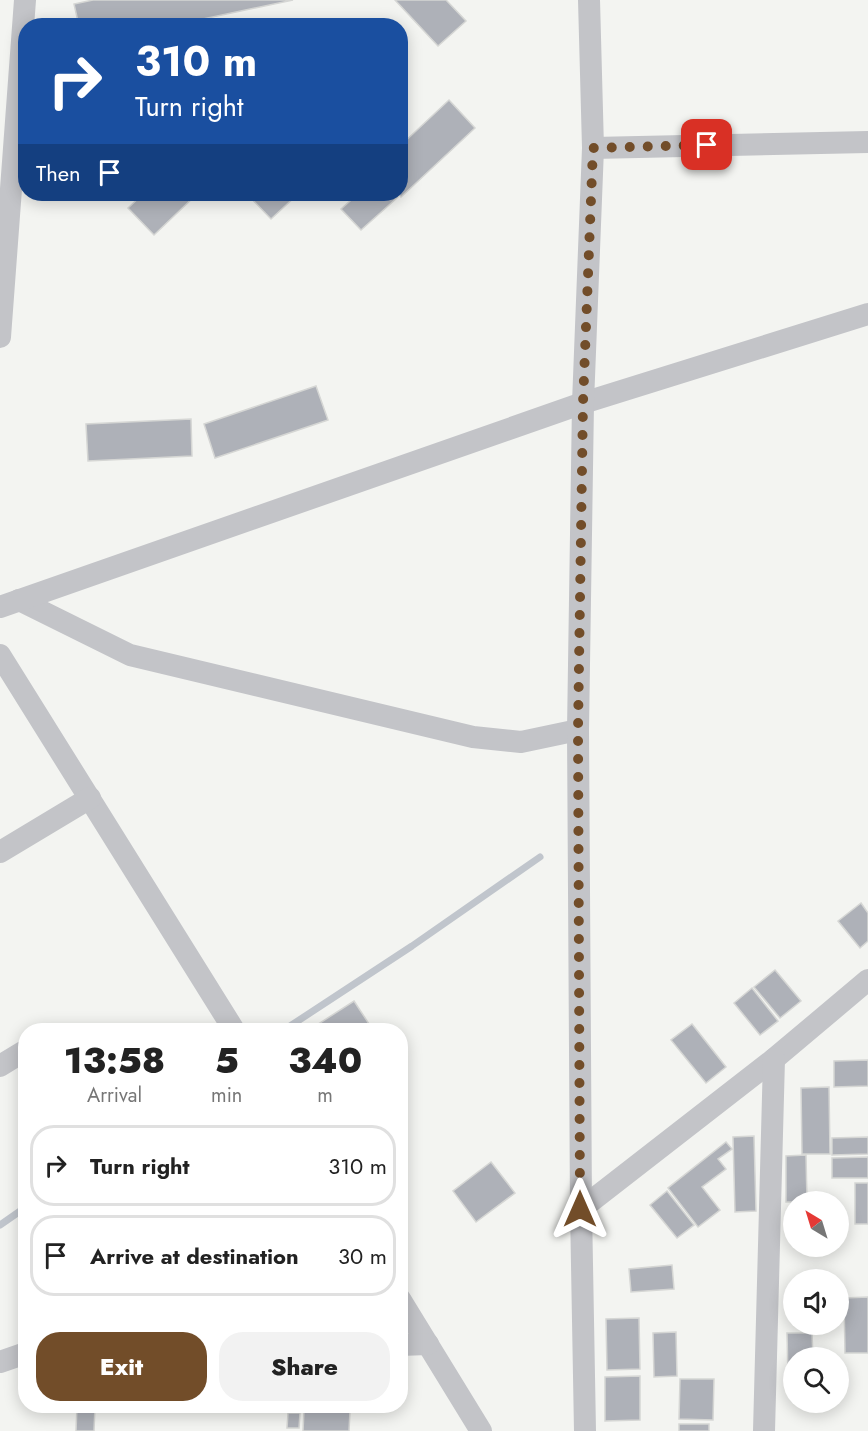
<!DOCTYPE html>
<html lang="en">
<head>
<meta charset="utf-8">
<style>
	:root { --surface:#fff; --page:#f2f2f2; --text:#222; --muted:#767676; --line:#e0e0e0; --accent:#724d29 }
	body { margin:0; font-family:Jost,sans-serif; background:var(--page); color:var(--text); height:100vh; display:flex; flex-direction:column; font-size:22px; white-space:nowrap }
	* { box-sizing:border-box; margin:0 }
	p { font-size:20px; color:var(--muted) }
	.icon { flex:none; width:33px; height:33px; fill:none; stroke:currentColor; stroke-width:2; stroke-linecap:round; stroke-linejoin:round }
	.map { position:relative; flex:1; overflow:hidden }
	.drawer { position:absolute; left:18px; top:1023px; width:390px; height:390px; display:flex; flex-direction:column; background:var(--surface); border-radius:24px; box-shadow:0 3px 15px #0003 }
	.drawer>* { flex:none }
	.top-card { position:absolute; left:18px; top:18px; width:390px; height:183px; border-radius:24px; box-shadow:0 3px 15px #0003; background:#1a4fa0; color:#fff; overflow:hidden }
	.needle { width:39px; rotate:322deg }
	.buttons { position:absolute; left:783px; top:1191px; display:grid; gap:12px }
	.buttons a { display:grid; place-items:center; width:66px; height:66px; border-radius:50%; background:var(--surface); box-shadow:0 3px 15px #0003; font-size:30px }
	.pin { position:absolute; display:grid; place-items:center; width:51px; height:51px; color:#fff; margin:-26px; border-radius:12px; box-shadow:0 3px 9px #0006 }
	.me { position:absolute; width:66px; margin:-33px; rotate:0deg; stroke-linejoin:round; filter:drop-shadow(0 0 4px #0008) }
	.turn { display:flex; align-items:center; gap:21px; height:126px; padding:0 18px; font-size:27px }
	.turn .icon { width:78px; height:78px; stroke-width:2.5 }
	.turn b { display:block; font-size:42px; line-height:51px }
	.then { display:flex; align-items:center; height:57px; padding:0 18px; background:#0003; gap:12px; font-size:22px }
	.eta { display:flex; justify-content:space-evenly; align-items:center; height:102px; text-align:center }
	.eta b { font-size:36px; font-weight:800; line-height:42px }
	.cta { display:flex; gap:12px; margin-top:auto; padding:12px 18px }
	.cta a { flex:1; height:69px; border-radius:24px; background:var(--accent); color:#fff; font-size:24px; font-weight:800; line-height:69px; text-align:center }
	.cta a+a { background:var(--page); color:var(--text) }
	ul { padding:0; list-style:none }
	li { display:flex; align-items:center; gap:18px; height:81px; margin:0 12px 9px; padding:0 6px; border:3px solid var(--line); border-radius:24px }
	li div { flex:1 }
	li b { display:block; font-size:22px }
	li em { font-style:normal }
	.map>svg:first-child { display:block }
	.lines { fill:none; stroke-linecap:round; stroke-linejoin:round }
	.stream { stroke:#c0c5cc; stroke-width:7 }
	.building { fill:#aeb1b8; stroke:#d5d6d4; stroke-width:1.5 }
	.minor { stroke:#c3c4c8; stroke-width:22 }
	.route { stroke:#724d29; stroke-width:10; stroke-dasharray:0 18 }
</style>
</head>
<body>
<div class="map">
<svg width="868" height="1431" viewBox="0 0 868 1431">
	<rect width="100%" height="100%" fill="#f3f4f1"/>
	<g class="lines">
		<!-- stream -->
		<g class="stream">
			<path d="M284,1030L412,946L540,857"/>
			<path d="M0,1225L26,1207"/>
		</g>
	</g>
	<!-- building -->
	<g class="building">
		<path d="M93,0H293L170,26H79L74,4Z"/>
		<path d="M395,0H446L466,21L438,46Z"/>
		<path d="M449,100L475,128L401,197L398,194H400V146Z"/>
		<path d="M143,194H197L154,235L128,208Z"/>
		<path d="M247,194H298L271,219Z"/>
		<path d="M358,194H395L398,197L361,230L341,209Z"/>
		<path d="M316,386L328,420L215,458L204,424Z"/>
		<path d="M191,419L192,456L88,461L86,424Z"/>
		<path d="M861,903L868,913V941L860,948L838,921Z"/>
		<path d="M775,970L801,1001L780,1018L754,987Z"/>
		<path d="M752,988L778,1021L760,1035L734,1003Z"/>
		<path d="M354,1001L373,1030H309Z"/>
		<path d="M692,1024L726,1067L706,1083L671,1040Z"/>
		<path d="M868,1060V1086L834,1087V1061Z"/>
		<path d="M829,1087L830,1154H802L801,1088Z"/>
		<path d="M754,1136L756,1211L735,1212L733,1137Z"/>
		<path d="M868,1137V1154L832,1155V1138Z"/>
		<path d="M726,1142L732,1149L718,1159L726,1169L702,1187L720,1210L698,1227L668,1188Z"/>
		<path d="M806,1155L807,1202H786V1156Z"/>
		<path d="M868,1157V1178H832V1158Z"/>
		<path d="M491,1162L515,1193L476,1222L453,1191Z"/>
		<rect x="855" y="1183" width="13" height="41"/>
		<path d="M667,1191L694,1225L677,1238L650,1205Z"/>
		<path d="M672,1265L674,1289L631,1292L629,1269Z"/>
		<path d="M868,1297V1353H845L844,1298Z"/>
		<path d="M639,1318L640,1369L607,1370L606,1319Z"/>
		<path d="M676,1332L677,1376L654,1377L653,1333Z"/>
		<path d="M787,1333H812L813,1358H794V1378H788Z"/>
		<path d="M640,1376V1420L605,1421V1377Z"/>
		<path d="M680,1379H714L713,1420L679,1419Z"/>
		<path d="M77,1406H95L94,1431H76Z"/>
		<path d="M200,1406H234V1409L200,1408Z"/>
		<path d="M304,1410L350,1411L349,1431H303Z"/>
		<path d="M288,1413H300L299,1428H287Z"/>
		<rect x="679" y="1424" width="30" height="7"/>
	</g>
	<g class="lines">
		<!-- minor -->
		<g class="minor">
			<path d="M593,148L868,142"/>
			<path d="M0,337L25,0"/>
			<path d="M19,600L130,655L473,737L521,742L578,730"/>
			<path d="M0,607L583,403L868,314"/>
			<path d="M0,655L234,1030"/>
			<path d="M0,852L90,798"/>
			<path d="M0,1066L26,1050"/>
			<path d="M581,1209L774,1059L868,980"/>
			<path d="M400,1299L481,1431"/>
			<path d="M400,1345L428,1344"/>
			<path d="M0,1362L26,1353"/>
			<path d="M585,1431L581,1209L578,730L583,403L593,148L589,0"/>
			<path d="M764,1431L774,1059"/>
		</g>
	</g>
	<g class="lines">
		<!-- route -->
		<path class="route" d="M580,1209L578,730L583,403L593,148L707,145"/>
	</g>
</svg>
<div class="buttons">
<a><svg class="needle" viewBox="-14 -14 28 28"><path d="M0-13l5 13h-10z" fill="#e53935"/><path d="M0 13l5-13h-10z" fill="#767676"/></svg></a>
<a><svg class="icon" aria-label="sound" viewBox="0 0 24 24"><path d="M4 9h4l5-4v14l-5-4H4zM17 9q2 3 0 6"/></svg></a>
<a><svg class="icon" aria-label="search" viewBox="0 0 24 24"><circle cx="10" cy="10" r="6"/><path d="M15 15l6 6"/></svg></a>
</div>
<div class="pin" style="left:707px;top:145px;background:#d93025"><svg class="icon" aria-label="arrive" viewBox="0 0 24 24"><path d="M6 21V4h12l-3 4 3 4H6"/></svg></div>
<svg class="me" style="left:580px;top:1209px" viewBox="-20 -20 40 40"><path d="M0-17L14 15 0 8-14 15z" fill="#724d29" stroke="#fff" stroke-width="4"/></svg>
<div class="top-card">
<div class="turn"><svg class="icon" aria-label="right" viewBox="0 0 24 24"><path d="M7 20v-9h11M14 6l5 5-5 5"/></svg><div><b>310 m</b>Turn right</div></div>
<div class="then">Then<svg class="icon" aria-label="arrive" viewBox="0 0 24 24"><path d="M6 21V4h12l-3 4 3 4H6"/></svg></div>
</div>
<section class="drawer">
<div class="eta">
<div><b>13:58</b><p>Arrival</p></div>
<div><b>5</b><p>min</p></div>
<div><b>340</b><p>m</p></div>
</div>
<ul>
<li><svg class="icon" aria-label="right" viewBox="0 0 24 24"><path d="M7 20v-9h11M14 6l5 5-5 5"/></svg><div><b>Turn right</b></div><em>310 m</em></li>
<li><svg class="icon" aria-label="arrive" viewBox="0 0 24 24"><path d="M6 21V4h12l-3 4 3 4H6"/></svg><div><b>Arrive at destination</b></div><em>30 m</em></li>
</ul>
<div class="cta"><a>Exit</a><a>Share</a></div>
</section>
</div>
</body>
</html>
